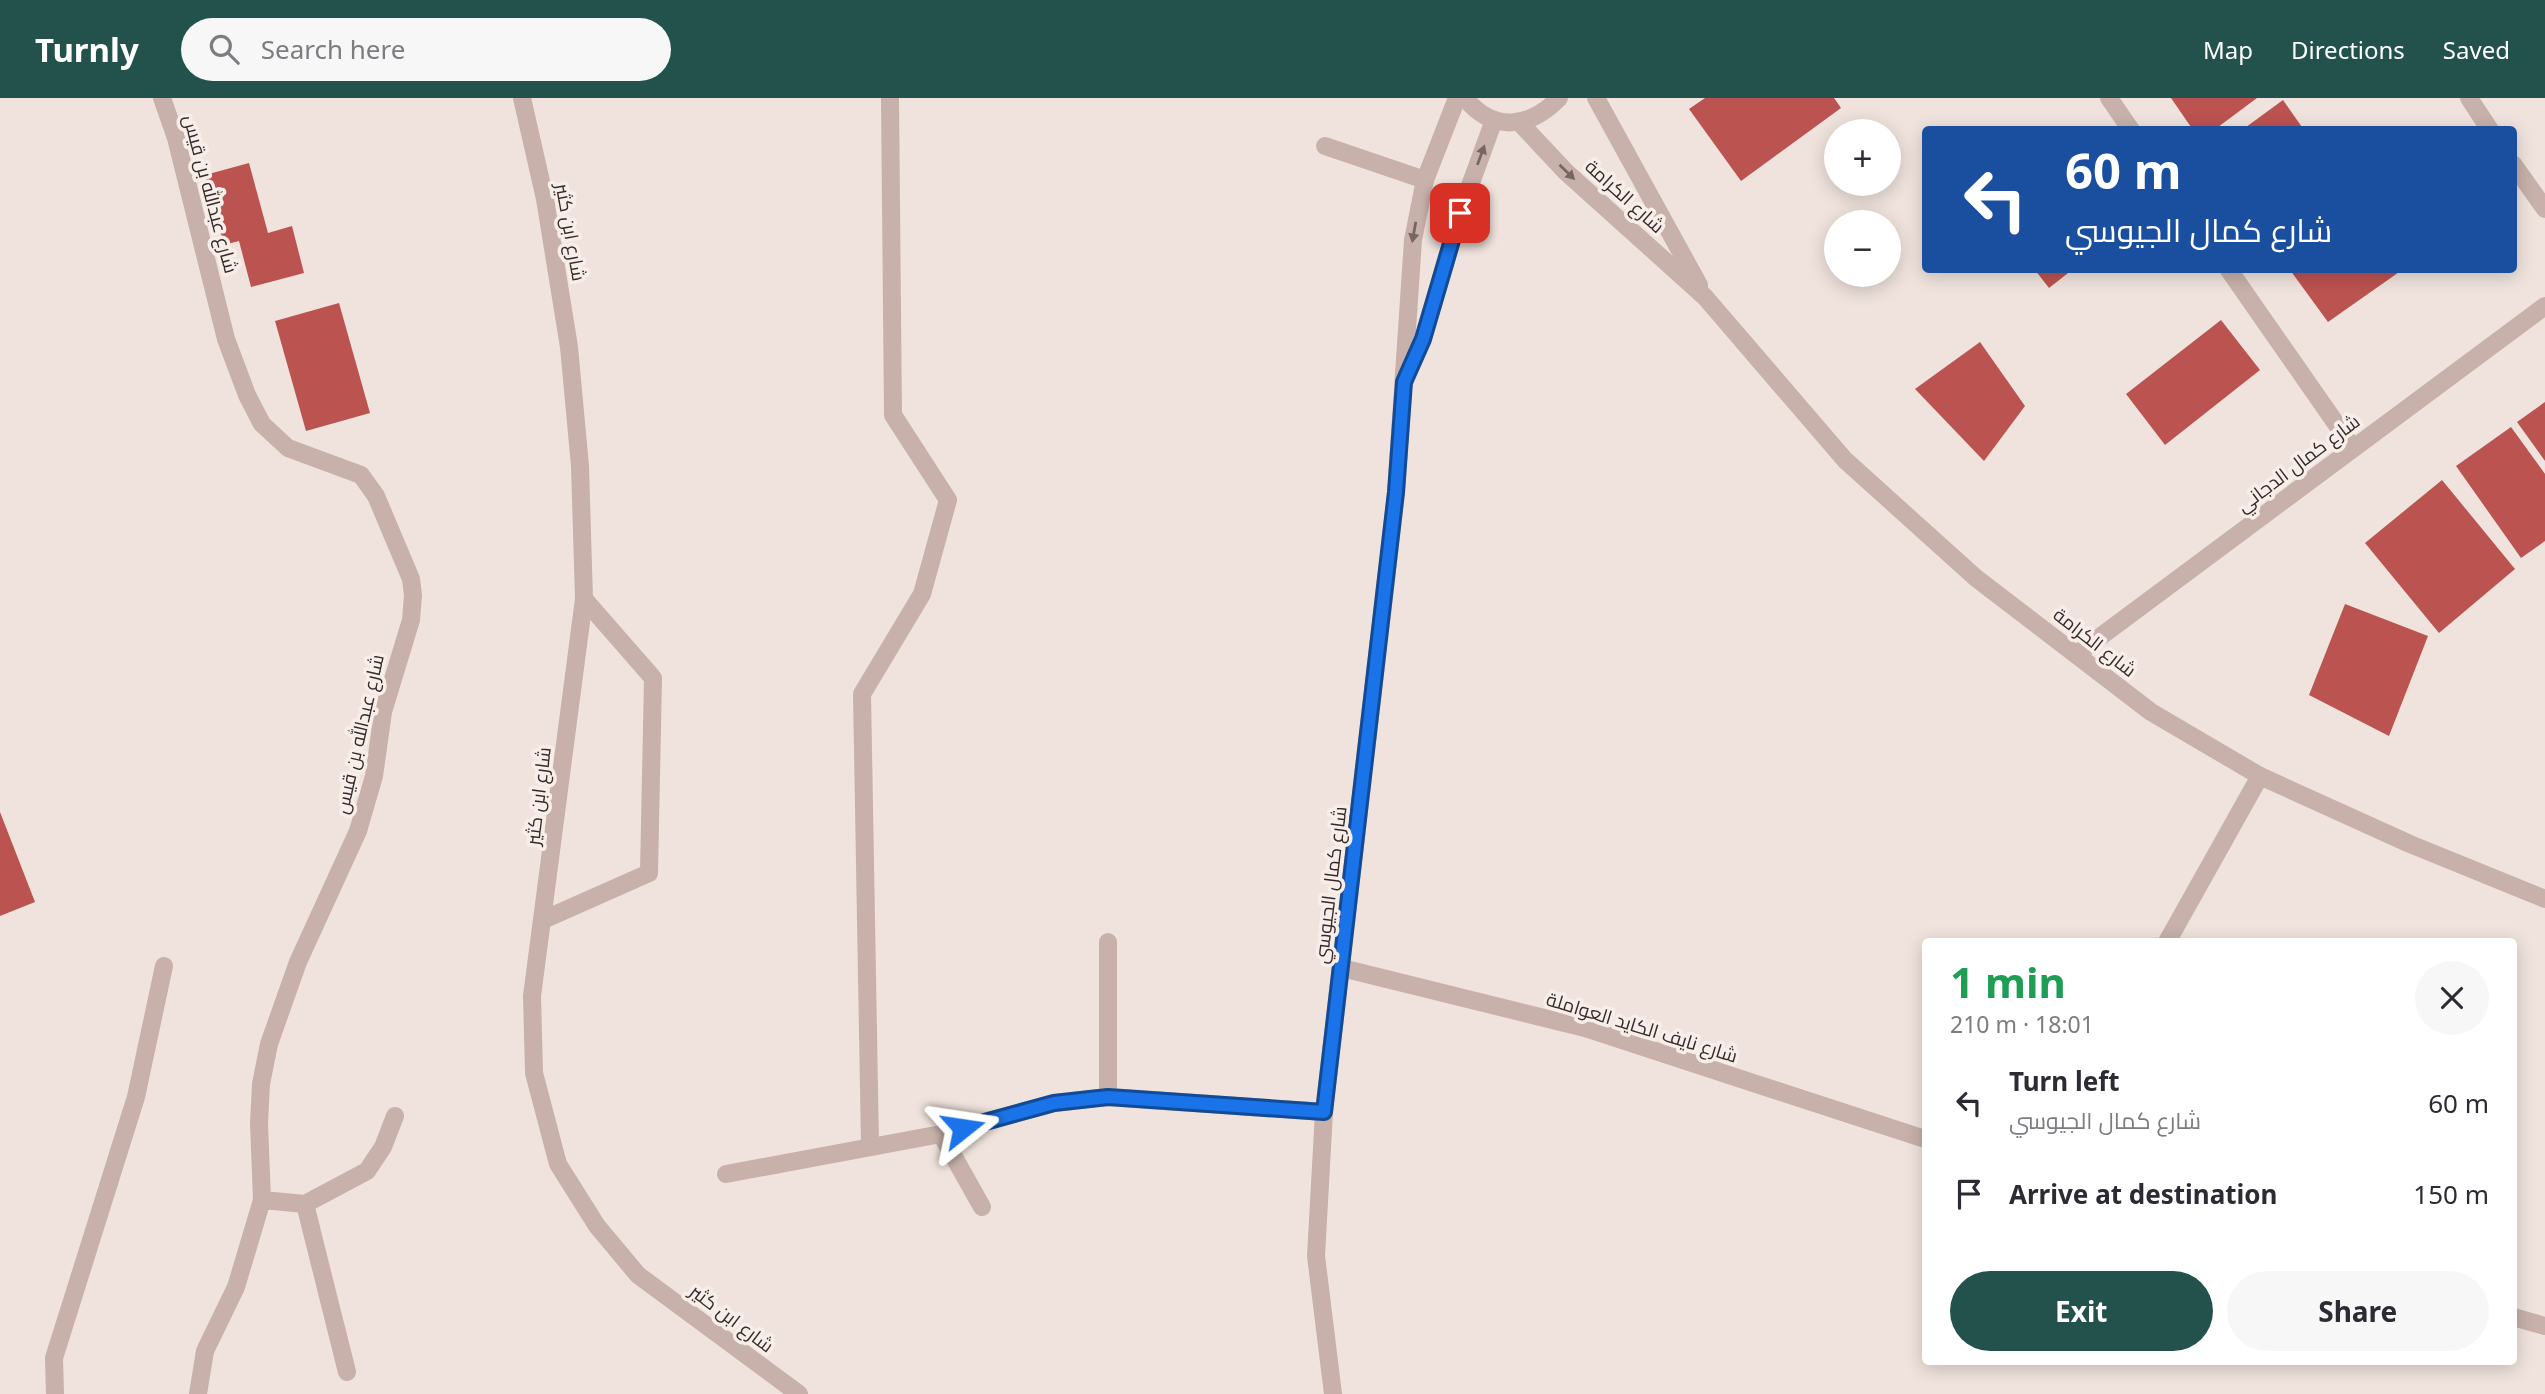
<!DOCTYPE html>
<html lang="en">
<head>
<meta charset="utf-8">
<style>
	:root { --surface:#fff; --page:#f7f7f7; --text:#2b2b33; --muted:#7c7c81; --accent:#22524b }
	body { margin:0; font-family:"Noto Sans",Cairo,sans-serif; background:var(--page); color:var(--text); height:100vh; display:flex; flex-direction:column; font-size:26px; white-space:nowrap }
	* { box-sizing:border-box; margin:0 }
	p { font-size:23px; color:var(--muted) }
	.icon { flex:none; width:38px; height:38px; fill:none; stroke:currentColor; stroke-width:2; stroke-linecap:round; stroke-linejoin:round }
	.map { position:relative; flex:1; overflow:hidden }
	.sheet { position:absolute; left:1922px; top:840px; width:595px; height:427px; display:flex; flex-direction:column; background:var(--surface); border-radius:7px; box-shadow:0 4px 18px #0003 }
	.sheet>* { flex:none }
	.guide { position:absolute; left:1922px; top:28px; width:595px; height:147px; border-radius:7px; box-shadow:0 4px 18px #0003; background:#1a4fa0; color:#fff; overflow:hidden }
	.controls { position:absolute; left:1824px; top:21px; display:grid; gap:14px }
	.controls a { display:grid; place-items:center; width:77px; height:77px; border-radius:50%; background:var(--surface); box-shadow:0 4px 18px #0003; font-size:35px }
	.pin { position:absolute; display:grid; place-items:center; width:60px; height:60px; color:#fff; margin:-30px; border-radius:14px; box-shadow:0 4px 10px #0006 }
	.me { position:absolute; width:77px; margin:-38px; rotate:75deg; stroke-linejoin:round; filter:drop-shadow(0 0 5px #0008) }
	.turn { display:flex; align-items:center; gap:24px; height:147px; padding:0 28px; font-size:32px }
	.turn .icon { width:91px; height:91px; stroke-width:2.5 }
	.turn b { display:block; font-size:49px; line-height:60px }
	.round { display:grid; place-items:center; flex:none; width:74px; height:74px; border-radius:37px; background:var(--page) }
	.head { display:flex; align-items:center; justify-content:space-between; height:119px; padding:0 28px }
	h1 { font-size:42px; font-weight:700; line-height:52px; color:#1e9e55 }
	.action { display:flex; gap:14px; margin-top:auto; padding:14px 28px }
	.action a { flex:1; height:80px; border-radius:42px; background:var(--accent); color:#fff; font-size:28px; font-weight:700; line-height:80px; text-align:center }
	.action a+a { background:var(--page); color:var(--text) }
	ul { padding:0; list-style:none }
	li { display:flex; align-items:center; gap:21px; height:91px; padding:0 28px }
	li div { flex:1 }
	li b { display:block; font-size:26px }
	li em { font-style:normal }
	header { display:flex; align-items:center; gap:42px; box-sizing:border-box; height:98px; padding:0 35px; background:var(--accent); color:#fff }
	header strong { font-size:33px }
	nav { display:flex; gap:38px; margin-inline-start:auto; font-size:24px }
	.search { width:490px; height:63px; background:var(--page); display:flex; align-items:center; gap:18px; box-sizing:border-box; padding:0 24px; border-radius:38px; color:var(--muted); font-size:26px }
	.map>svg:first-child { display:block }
	.building { fill:#bb5350 }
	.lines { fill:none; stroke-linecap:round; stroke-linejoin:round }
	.minor { stroke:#c7b1aa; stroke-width:18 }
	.oneway { fill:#776763 }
	.route-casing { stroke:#114b97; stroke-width:18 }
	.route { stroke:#1a73e8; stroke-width:12 }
	.labels { text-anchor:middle; stroke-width:7; stroke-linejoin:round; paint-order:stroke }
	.street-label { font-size:19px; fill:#352a29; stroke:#f8eee9 }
</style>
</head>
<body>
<header>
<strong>Turnly</strong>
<div class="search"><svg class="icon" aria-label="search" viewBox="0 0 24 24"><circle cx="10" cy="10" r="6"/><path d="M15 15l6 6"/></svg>Search here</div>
<nav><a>Map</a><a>Directions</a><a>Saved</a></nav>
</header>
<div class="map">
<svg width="2545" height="1296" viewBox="0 0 2545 1296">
	<rect width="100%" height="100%" fill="#f0e3dd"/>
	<!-- building -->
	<g class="building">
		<path d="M1705,0H1834L1841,10L1741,83L1689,11Z"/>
		<path d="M2171,0H2257L2214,32H2193Z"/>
		<path d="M2283,2L2304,32H2242Z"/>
		<path d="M249,65L268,135L292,128L304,175L251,189L239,143L224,147L205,77Z"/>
		<path d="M2035,172H2072L2049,190Z"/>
		<path d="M2290,172H2402L2328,224Z"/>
		<path d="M339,205L370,315L306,333L275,223Z"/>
		<path d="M2221,222L2260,272L2165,347L2126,296Z"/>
		<path d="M1980,244L2025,308L1984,363L1915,291Z"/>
		<path d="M2545,304V363L2517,324Z"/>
		<path d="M2511,329L2545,376V443L2521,460L2456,368Z"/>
		<path d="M2442,382L2515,471L2439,535L2365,445Z"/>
		<path d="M2345,506L2428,538L2389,638L2309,597Z"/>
		<path d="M0,714L35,804L0,818Z"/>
	</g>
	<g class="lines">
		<!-- minor -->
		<g class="minor">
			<path d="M162,0L176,40L226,241L247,297L262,326L288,350L361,377L376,398L411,481L413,497L411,522L383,614L374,678L358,733L298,864L269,946L261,986L259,1025L262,1102"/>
			<path d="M522,0L545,101L569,249L580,368L584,501L532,898L534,975L558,1066L597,1128L638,1177L799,1296"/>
			<path d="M1465,0C1493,35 1530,30 1559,0"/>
			<path d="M1596,0L1699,187"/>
			<path d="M2109,0L2131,32"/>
			<path d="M2469,0L2490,32"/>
			<path d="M1520,25L1566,74L1705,199L1845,362L1976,480L2151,614L2260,678L2410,746L2545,801"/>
			<path d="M1325,48L1425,82"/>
			<path d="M2513,66L2545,111"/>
			<path d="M2229,172L2353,350"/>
			<path d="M1408,274L1423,241L1460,115L1494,22"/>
			<path d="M2077,556L2545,208"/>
			<path d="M543,822L649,775L653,580L584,501"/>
			<path d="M2167,844L2260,678"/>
			<path d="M1342,870L1585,930L1925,1041"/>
			<path d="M1108,999V844"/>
			<path d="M941,1036L982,1109"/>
			<path d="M870,1047L862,596L922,496L948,402L893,317L890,0"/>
			<path d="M726,1076L941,1036L1054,1005L1108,999L1324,1014"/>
			<path d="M305,1106L347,1274"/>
			<path d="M2513,1219L2545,1228"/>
			<path d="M55,1296L54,1260L136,999L164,868"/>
			<path d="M198,1296L205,1253L236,1189L262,1102L305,1106L367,1073L383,1049L395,1018"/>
			<path d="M1333,1296L1316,1158L1324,1014L1396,395L1413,142L1425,82L1457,0"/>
		</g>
	</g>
	<!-- one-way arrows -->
	<defs><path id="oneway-solid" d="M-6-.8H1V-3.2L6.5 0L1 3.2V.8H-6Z" transform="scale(1.75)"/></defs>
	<g class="oneway">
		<use href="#oneway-solid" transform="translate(1481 57) rotate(-70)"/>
		<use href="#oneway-solid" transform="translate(1567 74) rotate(44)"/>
		<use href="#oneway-solid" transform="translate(1414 134) rotate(100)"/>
	</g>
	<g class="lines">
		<defs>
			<path id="route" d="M963,1030L1054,1005L1108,999L1324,1014L1396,394L1404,284L1423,241L1460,115"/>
		</defs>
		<!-- route casing -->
		<use href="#route" class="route-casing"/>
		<!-- route -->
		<use href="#route" class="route"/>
	</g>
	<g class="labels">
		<!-- street labels -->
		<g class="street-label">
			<text transform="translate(211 96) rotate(75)" y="7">شارع عبدالله بن قيس</text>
			<text transform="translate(1625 98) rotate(42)" y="7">شارع الكرامة</text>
			<text transform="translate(571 134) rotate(80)" y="7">شارع ابن كثير</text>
			<text transform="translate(2298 365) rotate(-37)" y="7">شارع كمال الدجاني</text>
			<text transform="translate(2095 544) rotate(38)" y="7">شارع الكرامة</text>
			<text transform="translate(359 636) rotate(-77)" y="7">شارع عبدالله بن قيس</text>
			<text transform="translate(538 698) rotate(-83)" y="7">شارع ابن كثير</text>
			<text transform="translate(1330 787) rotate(-83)" y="7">شارع كمال الجيوسي</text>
			<text transform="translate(1642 929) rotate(17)" y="7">شارع نايف الكايد العواملة</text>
			<text transform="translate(732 1220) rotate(37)" y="7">شارع ابن كثير</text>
		</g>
	</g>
</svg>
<div class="controls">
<a>+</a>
<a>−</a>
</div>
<div class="pin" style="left:1460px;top:115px;background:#d93025"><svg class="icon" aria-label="arrive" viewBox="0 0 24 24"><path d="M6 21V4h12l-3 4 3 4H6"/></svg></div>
<svg class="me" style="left:963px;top:1030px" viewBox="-20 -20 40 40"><path d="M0-17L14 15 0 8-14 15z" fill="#1a73e8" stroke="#fff" stroke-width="4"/></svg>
<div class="guide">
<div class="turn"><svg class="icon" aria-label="left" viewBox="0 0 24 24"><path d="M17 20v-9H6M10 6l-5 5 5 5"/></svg><div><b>60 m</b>شارع كمال الجيوسي</div></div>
</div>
<section class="sheet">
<div class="head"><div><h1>1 min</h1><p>210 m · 18:01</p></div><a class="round"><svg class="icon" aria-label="close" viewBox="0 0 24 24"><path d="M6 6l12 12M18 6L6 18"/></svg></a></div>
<ul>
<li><svg class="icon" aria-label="left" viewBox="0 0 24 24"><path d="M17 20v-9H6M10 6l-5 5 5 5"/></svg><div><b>Turn left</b><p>شارع كمال الجيوسي</p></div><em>60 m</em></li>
<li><svg class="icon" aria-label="arrive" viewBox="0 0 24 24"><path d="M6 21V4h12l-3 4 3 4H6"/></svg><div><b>Arrive at destination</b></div><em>150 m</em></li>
</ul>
<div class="action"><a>Exit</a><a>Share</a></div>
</section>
</div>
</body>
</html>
